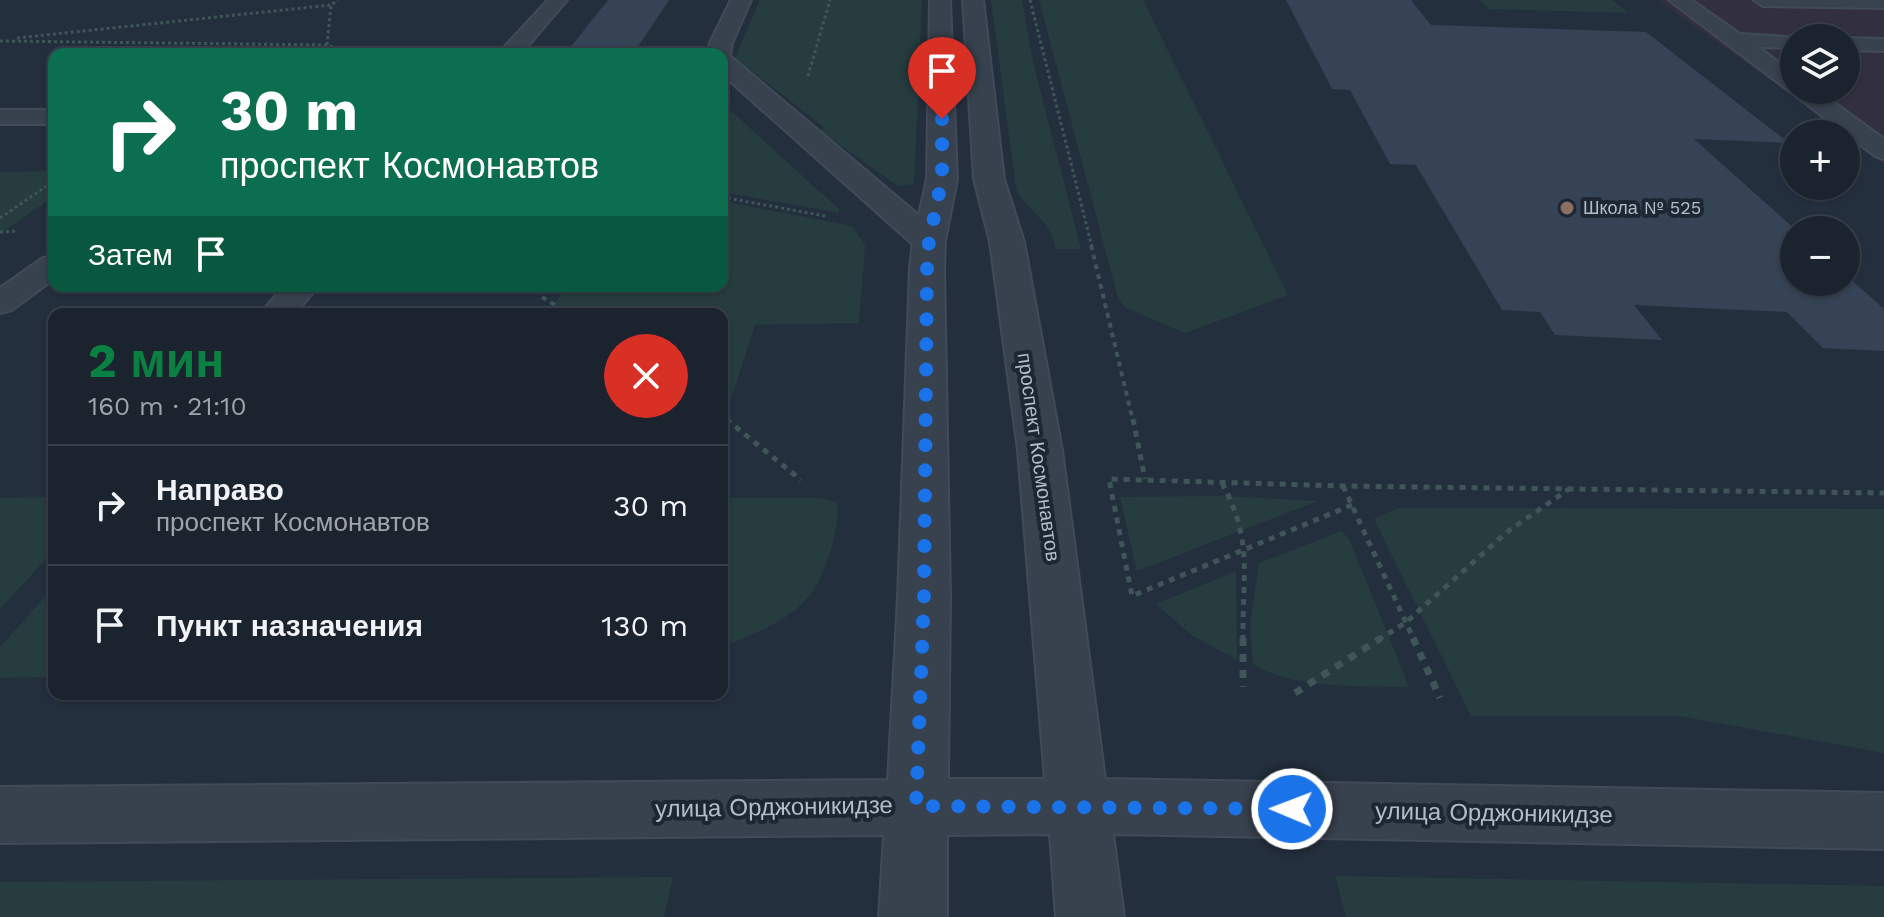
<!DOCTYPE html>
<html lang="ru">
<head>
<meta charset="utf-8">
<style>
	:root { --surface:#1b232e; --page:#242b36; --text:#f1f3f6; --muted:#a0a4aa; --line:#39404a; --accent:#0b8043 }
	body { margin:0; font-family:"Work Sans",sans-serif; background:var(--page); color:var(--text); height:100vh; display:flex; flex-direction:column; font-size:30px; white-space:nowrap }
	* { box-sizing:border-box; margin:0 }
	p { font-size:26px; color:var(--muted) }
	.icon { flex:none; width:44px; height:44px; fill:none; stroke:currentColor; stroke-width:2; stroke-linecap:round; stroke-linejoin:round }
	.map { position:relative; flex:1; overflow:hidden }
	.drawer { position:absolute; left:48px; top:308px; width:680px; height:392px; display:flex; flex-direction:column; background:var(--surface); border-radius:16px; box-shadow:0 2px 6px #0004,0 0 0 2px var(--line) }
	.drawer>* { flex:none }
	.top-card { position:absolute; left:48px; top:48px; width:680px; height:244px; border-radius:16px; box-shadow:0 2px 6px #0004,0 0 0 2px var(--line); background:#0b6e4f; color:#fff; overflow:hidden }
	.fabs { position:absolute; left:1780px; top:24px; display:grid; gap:16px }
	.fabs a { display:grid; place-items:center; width:80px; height:80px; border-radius:50%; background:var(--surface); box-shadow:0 2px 6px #0004,0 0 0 2px var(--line); font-size:40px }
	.pin { position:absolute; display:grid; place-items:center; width:68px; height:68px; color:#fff; margin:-82px -34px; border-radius:50% 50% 50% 0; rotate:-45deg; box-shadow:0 0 8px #0007 }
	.pin .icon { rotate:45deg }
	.me { position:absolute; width:88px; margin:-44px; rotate:271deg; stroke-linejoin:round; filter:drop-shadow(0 0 6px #0008) }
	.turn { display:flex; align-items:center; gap:28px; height:168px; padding:0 40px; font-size:36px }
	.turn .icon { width:104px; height:104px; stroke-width:2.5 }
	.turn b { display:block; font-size:56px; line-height:68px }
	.then { display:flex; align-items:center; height:76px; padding:0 40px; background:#0003; gap:16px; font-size:30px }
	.round { display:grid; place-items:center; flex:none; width:84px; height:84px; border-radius:42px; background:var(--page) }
	.summary { display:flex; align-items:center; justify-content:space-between; height:136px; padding:0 40px }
	h1 { font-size:48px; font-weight:700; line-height:60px; color:var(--accent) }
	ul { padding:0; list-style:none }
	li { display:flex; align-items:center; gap:24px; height:120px; padding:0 40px; border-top:2px solid var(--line) }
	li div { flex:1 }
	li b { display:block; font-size:30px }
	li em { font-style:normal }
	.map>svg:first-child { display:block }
	.medical { fill:#32303f; fill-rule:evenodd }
	.green { fill:#263c3f }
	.building { fill:#364354 }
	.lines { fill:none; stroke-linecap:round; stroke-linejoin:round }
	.service-casing { stroke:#414a57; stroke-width:4 }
	.minor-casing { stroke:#414a57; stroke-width:4 }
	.tertiary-casing { stroke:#414a57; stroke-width:4 }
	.path-far3 { stroke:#3f5557; stroke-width:3; stroke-dasharray:3 3; stroke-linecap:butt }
	.path-far2 { stroke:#3f5557; stroke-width:4; stroke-dasharray:5 5; stroke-linecap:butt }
	.path-far1 { stroke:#3f5557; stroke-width:5; stroke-dasharray:6 6; stroke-linecap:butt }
	.path { stroke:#3f5557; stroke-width:7; stroke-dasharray:8 8; stroke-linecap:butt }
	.service { fill:#38414e; fill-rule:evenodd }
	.minor { fill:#38414e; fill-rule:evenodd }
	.tertiary { fill:#38414e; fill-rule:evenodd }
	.route { stroke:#1a73e8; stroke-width:14; stroke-dasharray:0 25.2 }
	.education-dot { fill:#8d6e63; stroke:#1d2633; stroke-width:3 }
	.labels { text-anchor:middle; stroke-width:8; stroke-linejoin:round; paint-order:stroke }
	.far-poi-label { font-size:18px; fill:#b4bcc9; stroke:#1d2633; text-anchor:start }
	.street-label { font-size:20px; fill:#b4bcc9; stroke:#1d2633 }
	.near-street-label { font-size:24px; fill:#b4bcc9; stroke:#1d2633 }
</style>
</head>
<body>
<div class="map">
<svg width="1884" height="917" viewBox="0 0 1884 917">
	<rect width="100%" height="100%" fill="#242f3e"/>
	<!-- medical -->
	<path class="medical" d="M1658,0H1884V165L1846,134ZM1794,38H1846V90H1794Z"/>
	<!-- green -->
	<g class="green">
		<path d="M760,0H922L914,184L898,186L819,130L825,128L735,58Z"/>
		<path d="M991,0H1022L1033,62L1081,249H1056C1050,218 1029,214 1016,189Z"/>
		<path d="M1039,0H1143L1288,295L1185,333L1124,307L1118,298Z"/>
		<path d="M1480,0H1612L1629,13L1489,9Z"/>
		<path d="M722,103L839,209V213L722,192Z"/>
		<path d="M54,171V196L0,234V172Z"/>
		<path d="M722,201L852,226L865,245L859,323L755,325L722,427V314H550L565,286H722Z"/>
		<path d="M1222,496L1318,501L1137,571L1120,497Z"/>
		<path d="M54,497V550L0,609V498Z"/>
		<path d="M722,498H820L837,502C840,516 835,531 832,545C816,612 779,623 722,647Z"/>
		<path d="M1399,508L1884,509V753L1679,716H1471L1374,519Z"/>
		<path d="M1342,531L1350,541L1409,687C1363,686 1293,689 1253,664L1250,623L1259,563Z"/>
		<path d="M1236,571L1237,660L1193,636L1156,604Z"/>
		<path d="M54,587V677L0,678V647Z"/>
		<path d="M1335,876L1884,886V917H1346Z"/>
		<path d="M673,877L664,917H0V882Z"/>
	</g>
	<!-- building -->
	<g class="building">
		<path d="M608,0H669L633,54H565Z"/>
		<path d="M1286,0H1411L1431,25L1646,32L1789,143L1694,139L1796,230L1794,282H1846V275L1884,309V351L1823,348L1787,312L1634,305L1662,340L1555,335L1540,312L1502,310L1416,165L1390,164L1350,90L1332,89Z"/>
	</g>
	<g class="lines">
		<defs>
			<g id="service">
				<path d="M548,0H567L521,54H498Z"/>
				<path d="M1669,0H1691L1740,34L1801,38H1794V48L1758,47L1794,73V90H1817L1884,139V159L1875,156Z"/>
				<path d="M1754,0H1884V8L1763,6Z"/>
				<path d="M1845,38H1846L1884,39V51L1846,50Z"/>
				<rect x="0" y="110" width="54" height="14"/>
				<path d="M54,256V279L12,310L0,313V288L43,258Z"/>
				<path d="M284,286H318L295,314H260Z"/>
			</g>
			<path id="minor" d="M731,0H751L732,43L730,56L941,234L945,241L941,248L929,251L917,248L722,74V54H708L710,43Z"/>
			<path id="tertiary" d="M930,0H950L957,179L945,241L944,268L950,598L948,779H1045L1018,450L990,242L974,179L963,0H983L1004,179L1024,242L1062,450L1105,779L1884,793V849L1113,834L1124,917H1056L1050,834L947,835V917H879L884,835L0,843V787L888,780L898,598L910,268L913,241L927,179Z"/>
		</defs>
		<!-- service casing -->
		<use href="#service" class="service-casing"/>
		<!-- minor casing -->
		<use href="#minor" class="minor-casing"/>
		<!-- tertiary casing -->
		<use href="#tertiary" class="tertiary-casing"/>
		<!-- path-far3 -->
		<g class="path-far3">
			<path d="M1030,0L1092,247"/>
			<path d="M17,38L331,5"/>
			<path d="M0,41L327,45L352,54"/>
			<path d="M327,45L331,5L338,0"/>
			<path d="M808,76L830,0"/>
			<path d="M722,197L825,216"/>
			<path d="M0,218L54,181"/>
			<path d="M0,232L17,231"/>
		</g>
		<!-- path-far2 -->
		<g class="path-far2">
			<path d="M1091,245L1133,421"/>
			<path d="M542,297L570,314"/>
			<path d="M722,415L729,421"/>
		</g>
		<!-- path-far1 -->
		<g class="path-far1">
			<path d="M726,419L801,480"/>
			<path d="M1133,419L1145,479"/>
			<path d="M1222,483C1254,542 1242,577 1243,640"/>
			<path d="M1343,486L1414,640"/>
			<path d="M1352,505L1132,596L1109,479L1343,486L1884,493"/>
			<path d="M1378,640L1405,623L1507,532L1569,489"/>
		</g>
		<!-- path -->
		<g class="path">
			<path d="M1243,638V687"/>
			<path d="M1413,638L1440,698"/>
			<path d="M1295,693L1381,638"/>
		</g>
		<!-- service -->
		<use href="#service" class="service"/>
		<!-- minor -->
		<use href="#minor" class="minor"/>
		<!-- tertiary -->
		<use href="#tertiary" class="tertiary"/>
	</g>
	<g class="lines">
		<!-- route -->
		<path class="route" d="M942,119V179L929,241L927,268L924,598L916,806L1292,809"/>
	</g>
	<!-- markers -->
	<circle class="education-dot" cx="1567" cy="208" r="8"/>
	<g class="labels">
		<!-- far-poi labels -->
		<g class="far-poi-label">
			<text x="1583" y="214">Школа № 525</text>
		</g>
		<!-- street labels -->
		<g class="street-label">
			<text transform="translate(1039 457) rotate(82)" y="7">проспект Космонавтов</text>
		</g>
		<!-- near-street labels -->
		<g class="near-street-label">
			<text transform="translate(774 807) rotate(-1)" y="8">улица Орджоникидзе</text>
			<text transform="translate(1494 813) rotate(1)" y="8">улица Орджоникидзе</text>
		</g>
	</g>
</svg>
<div class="fabs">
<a><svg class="icon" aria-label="layers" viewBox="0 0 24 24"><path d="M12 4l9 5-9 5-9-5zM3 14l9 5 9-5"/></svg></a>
<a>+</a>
<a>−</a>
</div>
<div class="pin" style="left:942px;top:119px;background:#d93025"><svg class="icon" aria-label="arrive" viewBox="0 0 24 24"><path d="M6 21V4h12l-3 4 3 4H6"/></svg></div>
<svg class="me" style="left:1292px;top:809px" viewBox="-20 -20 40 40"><circle r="17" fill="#1a73e8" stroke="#fff" stroke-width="3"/><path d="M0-11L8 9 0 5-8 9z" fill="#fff"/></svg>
<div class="top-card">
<div class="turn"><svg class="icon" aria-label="right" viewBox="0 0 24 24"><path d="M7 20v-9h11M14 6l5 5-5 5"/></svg><div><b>30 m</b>проспект Космонавтов</div></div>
<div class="then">Затем<svg class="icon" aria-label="arrive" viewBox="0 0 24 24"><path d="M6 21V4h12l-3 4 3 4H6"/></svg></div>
</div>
<section class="drawer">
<div class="summary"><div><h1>2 мин</h1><p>160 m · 21:10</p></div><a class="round" style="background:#d93025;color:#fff"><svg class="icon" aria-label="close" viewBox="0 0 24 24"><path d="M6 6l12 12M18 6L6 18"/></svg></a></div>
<ul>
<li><svg class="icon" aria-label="right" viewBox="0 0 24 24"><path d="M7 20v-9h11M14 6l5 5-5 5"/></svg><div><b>Направо</b><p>проспект Космонавтов</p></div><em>30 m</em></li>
<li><svg class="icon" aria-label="arrive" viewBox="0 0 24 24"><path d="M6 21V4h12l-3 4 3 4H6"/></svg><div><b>Пункт назначения</b></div><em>130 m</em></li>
</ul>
</section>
</div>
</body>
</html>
